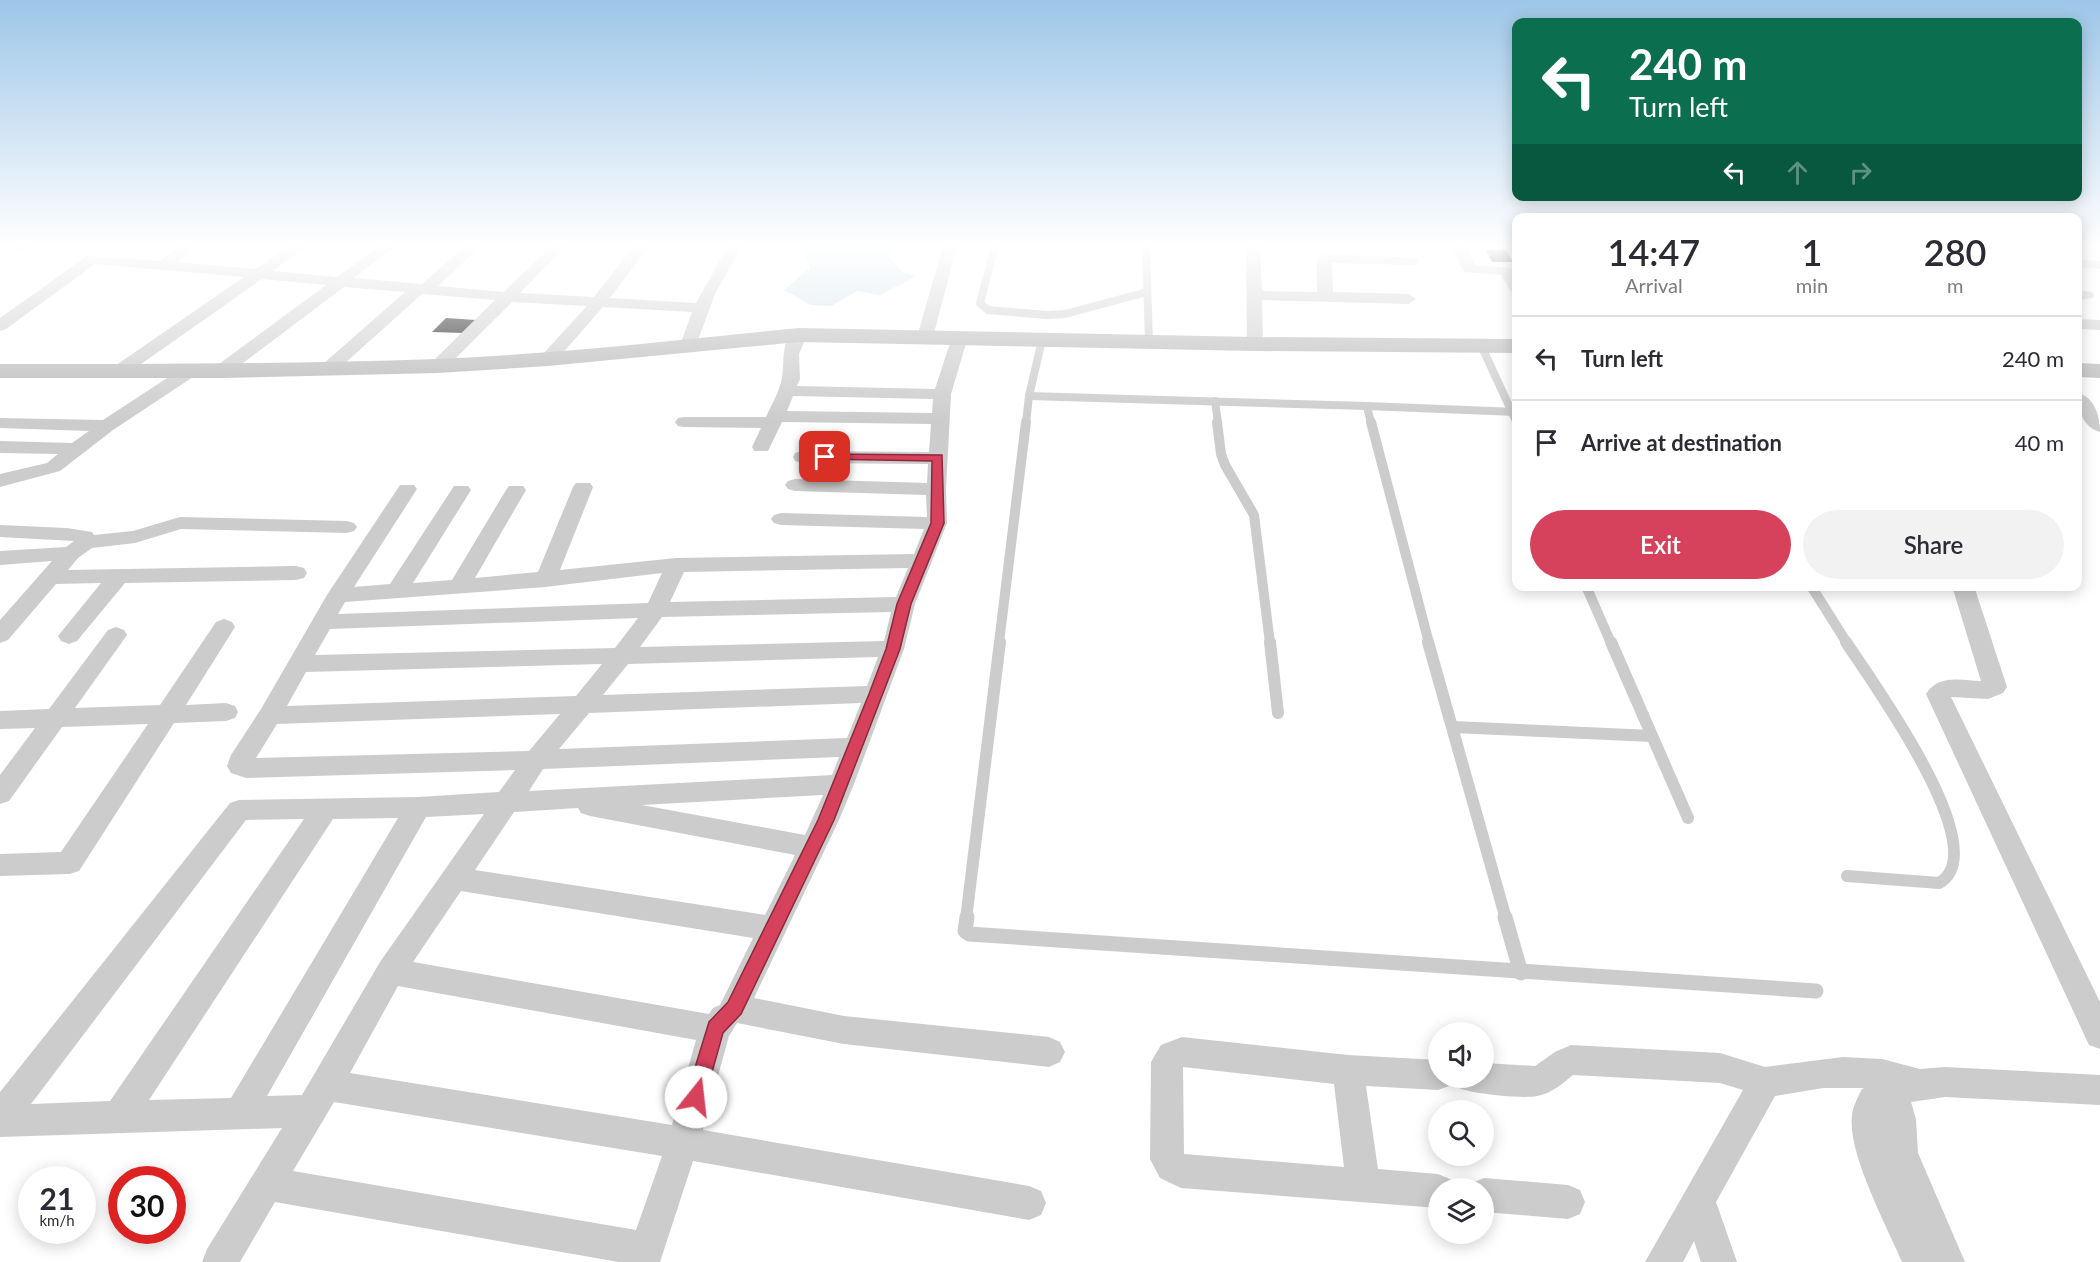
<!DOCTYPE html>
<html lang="en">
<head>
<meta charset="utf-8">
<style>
	:root { --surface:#fff; --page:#f2f2f3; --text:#2b2b33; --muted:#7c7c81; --line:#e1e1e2; --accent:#d6415c }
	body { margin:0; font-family:Lato,sans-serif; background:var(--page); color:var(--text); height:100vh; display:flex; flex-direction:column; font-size:22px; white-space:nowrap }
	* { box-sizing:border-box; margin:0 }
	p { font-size:20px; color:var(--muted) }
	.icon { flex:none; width:33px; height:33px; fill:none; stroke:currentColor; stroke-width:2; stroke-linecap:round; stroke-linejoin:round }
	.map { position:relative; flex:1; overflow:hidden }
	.sheet { position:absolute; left:1512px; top:213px; width:570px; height:378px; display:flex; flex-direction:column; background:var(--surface); border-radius:12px; box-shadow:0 3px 15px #0003 }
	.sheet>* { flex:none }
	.hud { position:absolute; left:1512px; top:18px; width:570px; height:183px; border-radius:12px; box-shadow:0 3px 15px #0003; background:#0b6e4f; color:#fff; overflow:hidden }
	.fabs { position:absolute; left:1428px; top:1022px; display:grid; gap:12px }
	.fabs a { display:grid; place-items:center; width:66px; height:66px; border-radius:50%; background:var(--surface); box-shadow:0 3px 15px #0003; font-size:30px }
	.speed { position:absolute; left:18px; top:1166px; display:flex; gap:12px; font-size:30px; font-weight:700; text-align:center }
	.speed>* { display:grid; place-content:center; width:78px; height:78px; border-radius:50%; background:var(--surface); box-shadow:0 3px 15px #0003; line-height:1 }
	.speed small { font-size:15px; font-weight:400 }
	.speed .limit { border:9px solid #d22; background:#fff; color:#111 }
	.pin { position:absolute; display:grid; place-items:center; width:51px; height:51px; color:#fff; margin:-26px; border-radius:12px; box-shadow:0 3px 9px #0006 }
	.me { position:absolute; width:66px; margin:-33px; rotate:16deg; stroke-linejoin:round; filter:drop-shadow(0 0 4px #0008) }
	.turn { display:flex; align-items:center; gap:21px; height:126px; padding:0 18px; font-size:27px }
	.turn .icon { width:78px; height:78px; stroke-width:2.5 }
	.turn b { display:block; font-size:42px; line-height:51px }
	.lanes { display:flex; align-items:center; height:57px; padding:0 18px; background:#0003; justify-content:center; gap:30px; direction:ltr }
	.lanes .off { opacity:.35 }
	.eta { display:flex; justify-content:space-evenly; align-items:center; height:102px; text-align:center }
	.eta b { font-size:36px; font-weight:600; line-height:42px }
	.primary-button { display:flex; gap:12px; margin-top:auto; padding:12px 18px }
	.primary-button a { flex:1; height:69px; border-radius:36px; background:var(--accent); color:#fff; font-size:24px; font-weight:600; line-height:69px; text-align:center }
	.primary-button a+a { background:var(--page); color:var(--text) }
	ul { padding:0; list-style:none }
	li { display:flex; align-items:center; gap:18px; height:84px; padding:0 18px; border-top:2px solid var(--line) }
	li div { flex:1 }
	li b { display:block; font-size:22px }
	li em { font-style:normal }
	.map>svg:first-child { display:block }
	.water { fill:#cce1e9 }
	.building { fill:#161616 }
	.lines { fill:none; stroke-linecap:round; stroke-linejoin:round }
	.lane-far3 { stroke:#ccc; stroke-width:8 }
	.lane-far2 { stroke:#ccc; stroke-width:10 }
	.lane-far1 { stroke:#ccc; stroke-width:12 }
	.lane { stroke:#ccc; stroke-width:15 }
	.street { fill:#ccc; fill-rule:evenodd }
	.secondary { fill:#b9b9b9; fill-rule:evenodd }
	.route { fill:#d6415c; stroke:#8b2a3c; stroke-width:1.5 }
</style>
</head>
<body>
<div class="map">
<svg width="2100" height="1262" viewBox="0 0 2100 1262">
	<rect width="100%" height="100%" fill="#fff"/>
	<!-- water -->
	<path class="water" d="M805,246H893L888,256L903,273L916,276L880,295L857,291L831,306L811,305L784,290L810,268L803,249Z"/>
	<!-- building -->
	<g class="building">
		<path d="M1486,250H1506L1513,262H1492Z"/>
		<path d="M446,318L476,320L464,333L432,332Z"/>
	</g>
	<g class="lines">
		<!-- lane-far3 -->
		<g class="lane-far3">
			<path d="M995,246L980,303L988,310L1047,315L1065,314L1147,292"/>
			<path d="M1146,246L1149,342"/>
			<path d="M1481,345L1516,421"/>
			<path d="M1029,396L1367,406L1371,423"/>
			<path d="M1215,401L1218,423"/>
			<path d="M1367,406L1516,412"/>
			<path d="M1026,423L1029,396L1042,340"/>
		</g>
		<!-- lane-far2 -->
		<g class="lane-far2">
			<path d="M1217,422L1221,454L1225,465L1254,515L1270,643"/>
			<path d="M1371,422L1429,643"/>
			<path d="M1586,586L1611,643"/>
			<path d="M1811,586L1847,643"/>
			<path d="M999,643L1026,422"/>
		</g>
		<!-- lane-far1 -->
		<g class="lane-far1">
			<path d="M1270,642L1278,713"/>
			<path d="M1428,642L1506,919"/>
			<path d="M1611,642L1688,818"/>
			<path d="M1846,642C1869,678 1997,851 1939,883L1847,876"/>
			<path d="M1453,727L1652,736"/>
			<path d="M966,919L1000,642"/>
		</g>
		<!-- lane -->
		<g class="lane">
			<path d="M967,917L965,931L969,934L1816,991"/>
			<path d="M1505,917L1521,973"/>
		</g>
		<!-- street -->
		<g class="street">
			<path d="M18,246H34L24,252L19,251Z"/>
			<path d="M180,246H196L177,262L256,269L289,246H306L273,271L337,277L379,246H395L354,278L422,284L465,246H481L438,286L504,292L551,246H566L520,293L594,297L634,246H649L610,298L696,303L728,246H742L715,294L696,345L688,350L680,345L692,312L603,307L554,363H542L540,359L542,355L587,306L512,302L444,370H432L429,366L432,362L495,300L422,294L335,372H323L320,368L323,364L405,292L344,287L227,375H215L212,371L215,367L326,285L262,279L124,376H112L109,372L112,368L244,277L95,264L6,329L0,331V318L87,256L160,261Z"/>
			<path d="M943,246H957L933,337L925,342L917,337Z"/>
			<path d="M1246,246H1260L1262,291L1317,292V258L1324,254L1416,258L1418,261L1416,264L1411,265L1332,263L1333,292L1408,294L1416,299L1408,304L1262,300L1263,344L1255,349L1249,348L1247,344Z"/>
			<path d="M1452,246H1466L1475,265L1511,268L1516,276V294L1511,292L1501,275L1464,272Z"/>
			<path d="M2085,260L2100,261V269L2080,267L2078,264L2080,261Z"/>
			<path d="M2078,290L2092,292L2094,295L2092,298L2078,300Z"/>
			<path d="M2078,319L2100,320V330L2078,329Z"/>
			<path d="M799,330L807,335L799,354L800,379L797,386L935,389L952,337L960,332L968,337L951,394L946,489L947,523L915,604L904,649L854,784L839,820L754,998L844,1016L1049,1037L1060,1042L1065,1052L1060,1062L1049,1067L844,1044L737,1023L729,1036L703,1130L1029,1186L1041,1191L1046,1203L1041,1215L1029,1220L693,1161L660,1262H619L275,1202L240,1262H202L207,1249L282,1128L0,1137V1092L230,803L239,800L418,797L499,792L515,770L246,778L231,773L227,766L231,755L261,709L327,595L400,485H414L417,489L354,587L390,584L454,486H468L471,490L413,583L452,580L506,490L509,486H523L526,490L475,578L538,572L573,487L576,483H590L593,487L560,570L676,558L914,554L924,529L781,525L774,523L771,519L774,515L781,513L927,517L926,495L795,491L788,489L785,485L788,481L795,479L927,483L928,464L802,463L795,461L793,457L795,453L802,451L929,452L931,424L782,422L768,451H754L752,447L761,428L684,427L678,426L675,422L678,418L684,417H766C771,406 778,394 781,382C786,367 778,335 799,330ZM793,396L933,399L932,413L787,411ZM908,568L896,597L670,602L684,572ZM662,573L648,603L338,614L345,602L545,587ZM891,612L884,641L640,647L662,617ZM638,618L615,648L315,655L330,629ZM878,657L867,686L603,695L628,664ZM602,664L576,696L287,706L306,672ZM861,703L847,738L559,749L589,713ZM560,714L529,751L256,758L277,724ZM839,757L832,775L529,791L543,769ZM823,795L805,835L642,805ZM578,808L581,813L590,816L795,855L765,915L475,870L514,812ZM484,814L380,962L302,1095L267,1096L426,817ZM398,818L231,1098L149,1100L333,819ZM304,819L110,1101L31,1104L246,820ZM461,891L753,938L720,1005L713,1008L709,1014L413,962ZM398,986L696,1040L672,1125L350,1073ZM334,1102L662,1156L636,1230L293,1171Z"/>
			<path d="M190,366L196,367L199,371L196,375L113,430L60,471L0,487V474L47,463L58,454L0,453V441L72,443L89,431L0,428V418L103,420L184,367Z"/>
			<path d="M2078,393C2095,397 2100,417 2100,432C2083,428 2076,407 2078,393Z"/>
			<path d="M180,517L347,521L354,523L357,527L354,531L347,533L181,529L135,543L92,548L78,558L68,570L296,566L304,568L307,573L304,578L296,580L125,583L77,641L69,644L61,641L58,636L101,583L56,584L8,640L0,643V620L52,561L0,565V551L66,547L74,541L0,537V525L67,528L92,532L94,535L133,531Z"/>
			<path d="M1952,586H1974L2007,687L2003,693L1988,699L1951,697L2100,1002V1049L2089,1045L1926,694C1938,674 1961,680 1981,681Z"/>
			<path d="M224,619L232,622L235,627L186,705L226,703L235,706L238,712L235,718L226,721L174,723L79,871L69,874L0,876V854L61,852L148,724L62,727L9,801L0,804V775L35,728L0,729V711L49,709L108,630L116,627L124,630L127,635L75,708L160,705L216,622Z"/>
			<path d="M1182,1037L1348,1055L1438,1060V1077H1453L1449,1086L1438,1090L1366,1086L1378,1169L1438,1174L1450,1179L1454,1188H1438V1208L1181,1188L1160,1178L1150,1159L1151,1062L1161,1045ZM1183,1067L1334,1084L1344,1167L1184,1154Z"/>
			<path d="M1571,1045L1720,1053L1765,1067L1843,1057L1882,1059L1920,1069L1945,1067L2100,1075V1105L1945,1097L1911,1102L1916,1119L1918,1153L1965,1262H1902C1887,1226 1847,1153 1852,1115C1853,1106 1858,1097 1862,1089L1864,1088H1823L1775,1096L1716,1202L1737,1262H1701L1694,1241L1683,1262H1645L1743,1090L1720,1083L1573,1075C1563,1083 1551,1094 1537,1096C1521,1099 1474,1094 1459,1088L1454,1077H1484V1063L1535,1066L1555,1052Z"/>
			<path d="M1484,1178L1568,1185L1580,1190L1585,1202L1580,1214L1568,1219L1484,1212V1188H1470L1472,1183Z"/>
		</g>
		<!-- secondary -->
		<g class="secondary">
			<path d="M799,328L1255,337L1516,339V353L1255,351L799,342L548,366L438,373L221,378H0V364C146,364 291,364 437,359C558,354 678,340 799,328Z"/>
			<path d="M2078,363L2100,364V378L2078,377Z"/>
		</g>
	</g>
	<!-- sky -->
	<linearGradient id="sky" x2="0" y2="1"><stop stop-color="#9dc6e8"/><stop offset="0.58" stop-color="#fff"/><stop offset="1" stop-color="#fff" stop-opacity="0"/></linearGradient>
	<rect width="2100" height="423" fill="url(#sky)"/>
	<!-- route -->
	<path class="route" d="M825,454L942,455L944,523L911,604L900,649L834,820L741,1014L723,1033L705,1097L703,1104L696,1107L689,1104L686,1097L709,1022L728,1002L818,820L869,694L886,649L897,604L931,523L932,461L821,459V455Z"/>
</svg>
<div class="fabs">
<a><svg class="icon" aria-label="sound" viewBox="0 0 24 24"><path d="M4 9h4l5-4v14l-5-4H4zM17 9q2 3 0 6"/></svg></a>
<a><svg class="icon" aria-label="search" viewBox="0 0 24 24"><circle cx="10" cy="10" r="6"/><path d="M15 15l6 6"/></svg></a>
<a><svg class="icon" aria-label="layers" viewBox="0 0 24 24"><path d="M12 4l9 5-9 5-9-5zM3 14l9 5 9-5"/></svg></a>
</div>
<div class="speed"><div>21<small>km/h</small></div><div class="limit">30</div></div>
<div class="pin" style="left:825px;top:457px;background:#d93025"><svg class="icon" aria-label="arrive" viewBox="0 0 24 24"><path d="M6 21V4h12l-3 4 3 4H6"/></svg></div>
<svg class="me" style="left:696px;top:1097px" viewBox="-20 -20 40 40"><circle r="19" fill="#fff"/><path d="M0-13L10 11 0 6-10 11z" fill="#d6415c"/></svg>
<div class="hud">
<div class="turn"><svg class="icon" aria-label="left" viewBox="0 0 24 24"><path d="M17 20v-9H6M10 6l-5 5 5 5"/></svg><div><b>240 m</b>Turn left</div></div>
<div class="lanes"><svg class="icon" aria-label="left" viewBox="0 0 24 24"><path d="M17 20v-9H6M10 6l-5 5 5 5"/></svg><svg class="icon off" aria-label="ahead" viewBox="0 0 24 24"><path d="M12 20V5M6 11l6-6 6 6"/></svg><svg class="icon off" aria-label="right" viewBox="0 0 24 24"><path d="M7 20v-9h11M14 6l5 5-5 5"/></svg></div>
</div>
<section class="sheet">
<div class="eta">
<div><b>14:47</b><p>Arrival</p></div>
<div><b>1</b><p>min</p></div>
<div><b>280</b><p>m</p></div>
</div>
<ul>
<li><svg class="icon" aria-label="left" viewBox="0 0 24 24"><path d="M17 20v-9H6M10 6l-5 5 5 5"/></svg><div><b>Turn left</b></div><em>240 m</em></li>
<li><svg class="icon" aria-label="arrive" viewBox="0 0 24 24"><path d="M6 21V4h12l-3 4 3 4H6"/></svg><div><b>Arrive at destination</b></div><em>40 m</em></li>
</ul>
<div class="primary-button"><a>Exit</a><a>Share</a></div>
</section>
</div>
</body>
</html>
